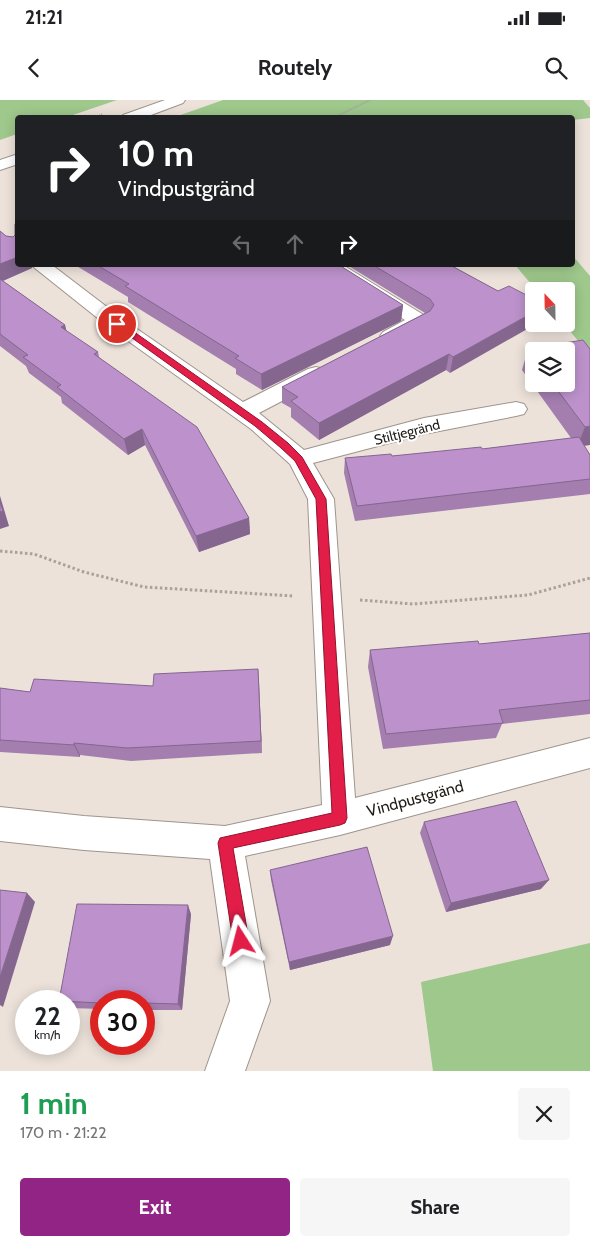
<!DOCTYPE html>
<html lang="en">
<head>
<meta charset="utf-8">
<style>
	:root { --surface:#fff; --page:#f6f6f6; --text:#202124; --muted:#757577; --accent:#922486 }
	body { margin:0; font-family:Cabin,sans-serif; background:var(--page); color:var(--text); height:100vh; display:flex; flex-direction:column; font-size:19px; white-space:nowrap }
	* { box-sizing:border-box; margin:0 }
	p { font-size:16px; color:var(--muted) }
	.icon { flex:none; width:28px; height:28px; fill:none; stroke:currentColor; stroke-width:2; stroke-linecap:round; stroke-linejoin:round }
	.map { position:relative; height:971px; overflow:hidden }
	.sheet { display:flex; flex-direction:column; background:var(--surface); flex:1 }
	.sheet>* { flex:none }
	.banner { position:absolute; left:15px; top:15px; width:560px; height:152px; border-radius:5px; box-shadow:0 2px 12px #0003; background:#202124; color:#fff; overflow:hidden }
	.needle { width:32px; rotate:338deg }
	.fabs { position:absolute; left:525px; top:182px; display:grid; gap:10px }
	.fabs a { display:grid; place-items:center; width:50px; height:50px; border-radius:5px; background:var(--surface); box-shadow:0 2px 12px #0003; font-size:25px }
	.speed { position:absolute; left:15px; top:890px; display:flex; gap:10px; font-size:25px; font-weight:700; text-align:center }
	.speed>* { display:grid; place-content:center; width:65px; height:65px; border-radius:50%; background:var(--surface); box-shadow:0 2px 12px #0003; line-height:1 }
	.speed small { font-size:12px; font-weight:400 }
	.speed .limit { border:8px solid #d22; background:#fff; color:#111 }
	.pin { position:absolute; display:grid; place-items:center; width:42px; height:42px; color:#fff; margin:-21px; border:2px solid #fff; border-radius:50%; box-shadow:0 1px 5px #0007 }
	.me { position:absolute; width:55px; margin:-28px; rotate:351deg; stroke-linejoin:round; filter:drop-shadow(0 0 4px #0008) }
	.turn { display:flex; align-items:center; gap:18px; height:105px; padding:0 20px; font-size:22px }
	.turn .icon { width:65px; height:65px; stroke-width:2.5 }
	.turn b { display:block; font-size:35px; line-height:42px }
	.lanes { display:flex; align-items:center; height:48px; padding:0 20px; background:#0003; justify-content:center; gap:25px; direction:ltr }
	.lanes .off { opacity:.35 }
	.round { display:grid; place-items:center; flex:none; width:52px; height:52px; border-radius:5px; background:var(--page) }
	.summary { display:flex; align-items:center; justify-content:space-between; height:85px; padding:0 20px }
	h1 { font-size:30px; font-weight:800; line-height:38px; color:#1e9e55 }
	.button { display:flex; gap:10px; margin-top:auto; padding:10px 20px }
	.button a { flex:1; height:58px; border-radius:5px; background:var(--accent); color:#fff; font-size:20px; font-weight:800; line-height:58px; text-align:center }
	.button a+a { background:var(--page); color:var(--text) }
	.status { display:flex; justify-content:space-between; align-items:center; height:35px; padding:0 25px; background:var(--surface); direction:ltr }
	.status svg { height:14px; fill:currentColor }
	header { display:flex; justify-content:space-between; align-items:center; height:65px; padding:0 20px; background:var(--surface); font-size:22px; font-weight:800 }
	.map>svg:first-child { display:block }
	.green { fill:#9ec88c }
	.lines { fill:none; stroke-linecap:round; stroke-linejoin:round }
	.minor-casing { stroke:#9d948c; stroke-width:2 }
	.tertiary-casing { stroke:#9d948c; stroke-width:2 }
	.path-far1 { stroke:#a9a19b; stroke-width:2; stroke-dasharray:1 1; stroke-linecap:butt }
	.path { stroke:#a9a19b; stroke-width:3; stroke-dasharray:2.5 2.5; stroke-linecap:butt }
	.minor { fill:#fff; fill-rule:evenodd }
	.tertiary { fill:#fff; fill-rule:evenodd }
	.wall { fill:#a37eaf; fill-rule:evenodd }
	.shaded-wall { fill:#84668f }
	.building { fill:#bd92cc; stroke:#84668f }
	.route { fill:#e11d48; stroke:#92132f }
	.labels { text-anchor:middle; stroke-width:4; stroke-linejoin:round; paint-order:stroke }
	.street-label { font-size:14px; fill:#1e1b18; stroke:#fff }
	.near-street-label { font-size:16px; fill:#1e1b18; stroke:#fff }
</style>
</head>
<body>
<div class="status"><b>21:21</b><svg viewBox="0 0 49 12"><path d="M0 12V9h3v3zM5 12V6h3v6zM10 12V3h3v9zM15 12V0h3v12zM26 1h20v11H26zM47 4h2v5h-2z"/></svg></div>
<header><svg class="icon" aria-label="back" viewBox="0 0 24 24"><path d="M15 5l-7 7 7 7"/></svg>Routely<svg class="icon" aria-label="search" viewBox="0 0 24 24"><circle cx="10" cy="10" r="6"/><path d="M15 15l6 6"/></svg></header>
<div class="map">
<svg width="590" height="971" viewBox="0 0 590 971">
	<rect width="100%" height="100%" fill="#ece2da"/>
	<!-- green -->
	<g class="green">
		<path d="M0,0H117L67,17L18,18L17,34L0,40Z"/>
		<path d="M223,0H583L590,8V18L573,20L572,18L175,17Z"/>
		<path d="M573,156L590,176V255L564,224H566V191H537L515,165H572Z"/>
		<path d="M590,843V971H433L421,882Z"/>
	</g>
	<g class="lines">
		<defs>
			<g id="minor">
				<path d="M31,165H52L124,220L243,302L308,269L316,267L324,269L327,274L324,279L259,313L304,350L424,318L516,302L524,304L527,309L524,314L516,316L424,334L313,363L334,399L355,698L590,638V668L340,735L245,756L270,901L245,971H205L230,901L210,759L84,750L0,741V707L84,716L225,726L322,705L308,399L290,364L251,329L110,228Z"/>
				<path d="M321,165H343L427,217L430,221L427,225C414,232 398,244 383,240L380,236L383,232L405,220L323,169Z"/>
			</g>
			<g id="tertiary">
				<path d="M165,0H185L183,3L143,18H121L123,15Z"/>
				<path d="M18,54V64L0,70V60Z"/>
			</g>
		</defs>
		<!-- minor casing -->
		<use href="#minor" class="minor-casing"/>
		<!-- tertiary casing -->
		<use href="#tertiary" class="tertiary-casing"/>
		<!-- path-far1 -->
		<g class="path-far1">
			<path d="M94,18L103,14"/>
			<path d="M333,18L370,0"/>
		</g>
		<!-- path -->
		<g class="path">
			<path d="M0,451L34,454L84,472L144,487L294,496"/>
			<path d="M360,500L413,504L528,495L590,478"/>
		</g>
		<!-- minor -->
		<use href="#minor" class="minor"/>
		<!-- tertiary -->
		<use href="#tertiary" class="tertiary"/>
	</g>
	<!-- wall -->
	<g class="wall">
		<path d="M0,131L6,136L13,137L15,135L18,165H31L32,168L3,181L65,225L66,231L98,252L99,257L249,418L250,434L199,452L145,345L128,355L62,303L61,297L29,273L26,266L0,246Z"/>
		<path d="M75,165H339L403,205L401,221L262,290L236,274V269L128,202V197Z"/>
		<path d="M347,165H450L498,191L450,273L446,270L319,340L291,317V308L282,303V287L425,213Z"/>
		<path d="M528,249H590L584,346L590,355V394L355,421L344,373L345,358L392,356L482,349L571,338L522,270ZM534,251L566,284H534Z"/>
		<path d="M590,533V614L502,624L496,638L383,649L368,567L370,550L479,544Z"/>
		<path d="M258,569L262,653L131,661L80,655V657L0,652V588L30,592L153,586Z"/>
		<path d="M424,722L541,789L446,812L420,733Z"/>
		<path d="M270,770L390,845L290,870L271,780Z"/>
		<path d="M191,814L182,910H144V901H101V909L69,908V901Z"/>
	</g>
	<!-- shaded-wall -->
	<g class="shaded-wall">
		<path d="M18,157V165H31L32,168L0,182V164Z"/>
		<path d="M403,205L401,221L262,290L261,274Z"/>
		<path d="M534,212V224H536L450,273L453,257Z"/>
		<path d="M65,225L69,241L61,227Z"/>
		<path d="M449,254L446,270L319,340V323Z"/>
		<path d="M590,326V345L577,347L585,327Z"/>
		<path d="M142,329L145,345L128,355L124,339Z"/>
		<path d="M0,396L9,426L0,429Z"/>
		<path d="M249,418L250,434L199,452L196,436Z"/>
		<path d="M258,569L259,582L262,653L261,641Z"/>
		<path d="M74,643L80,655V657L74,645Z"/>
		<path d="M549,780L541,789L446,812L451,803Z"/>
		<path d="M27,793L35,802L3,907L0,905V877Z"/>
		<path d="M188,805L191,814L182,910L178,904Z"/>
		<path d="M393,836L390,845L290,870L289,862Z"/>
	</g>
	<!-- building -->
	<g class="building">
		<path d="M18,123V157L0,164V131L6,136L13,137L15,135V124Z"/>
		<path d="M97,165H339L403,205L261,274L235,258L239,256L125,186L129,184Z"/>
		<path d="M373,165H450L498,191L509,186L534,199V212L453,257L449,254L319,323L291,301L298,297L282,287L430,211L434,205L430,199Z"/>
		<path d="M0,179L65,225L61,227L98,252L94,254L197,327L249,418L196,436L142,329L124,339L57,287L61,285L23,257L28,255L0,234Z"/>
		<path d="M583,240L590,249V326L585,327L553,284H566V251H534V258L528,249Z"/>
		<path d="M579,337L590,355V379L357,406L345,358L391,354L392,356L481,347L482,349Z"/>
		<path d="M0,402L3,411L0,412Z"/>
		<path d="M590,533V600L499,610L503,623L386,634L370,550L478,541L479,544Z"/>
		<path d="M258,569L261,641L127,648L74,643V645L0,640V588L30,592L34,579L153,586L154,574Z"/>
		<path d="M516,701L549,780L451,803L424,722Z"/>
		<path d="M367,747L393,836L289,862L270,770Z"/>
		<path d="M0,790L27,793L0,877Z"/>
		<path d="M77,804L188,805L178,904L144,903V901H101V903L59,901Z"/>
	</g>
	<!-- route -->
	<path class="route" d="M114,222H120L262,322L288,343L302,357L326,399L347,718L345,723L340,725L233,748L249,841L246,847L241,849L235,847L233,841L218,743L220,738L332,713L316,399L295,361L281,348L255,326L114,225Z"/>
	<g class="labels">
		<!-- street labels -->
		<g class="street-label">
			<text transform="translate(407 332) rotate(-14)" y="5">Stiltjegränd</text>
		</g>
		<!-- near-street labels -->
		<g class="near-street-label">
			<text transform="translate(415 698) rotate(-15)" y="6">Vindpustgränd</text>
		</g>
	</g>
</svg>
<div class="fabs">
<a><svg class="needle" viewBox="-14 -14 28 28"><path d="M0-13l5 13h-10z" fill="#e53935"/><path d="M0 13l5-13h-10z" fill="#757577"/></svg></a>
<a><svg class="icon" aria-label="layers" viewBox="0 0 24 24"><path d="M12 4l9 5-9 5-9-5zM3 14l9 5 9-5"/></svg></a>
</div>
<div class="speed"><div>22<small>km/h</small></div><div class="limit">30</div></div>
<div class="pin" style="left:117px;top:224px;background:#d93025"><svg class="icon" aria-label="arrive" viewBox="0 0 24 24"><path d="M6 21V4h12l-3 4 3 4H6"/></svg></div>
<svg class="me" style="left:241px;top:841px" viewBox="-20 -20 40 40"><path d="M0-17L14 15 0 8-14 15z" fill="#e11d48" stroke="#fff" stroke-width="4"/></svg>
<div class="banner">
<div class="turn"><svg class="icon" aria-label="right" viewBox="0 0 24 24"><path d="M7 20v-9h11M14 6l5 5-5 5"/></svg><div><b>10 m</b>Vindpustgränd</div></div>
<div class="lanes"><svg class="icon off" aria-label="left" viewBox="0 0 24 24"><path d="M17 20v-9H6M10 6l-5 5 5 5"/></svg><svg class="icon off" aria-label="ahead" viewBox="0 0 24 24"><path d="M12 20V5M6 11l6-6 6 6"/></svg><svg class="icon" aria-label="right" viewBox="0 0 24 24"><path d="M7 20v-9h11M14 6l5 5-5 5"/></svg></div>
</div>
</div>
<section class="sheet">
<div class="summary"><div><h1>1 min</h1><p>170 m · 21:22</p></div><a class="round"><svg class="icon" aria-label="close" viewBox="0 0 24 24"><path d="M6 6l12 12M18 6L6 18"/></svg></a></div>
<div class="button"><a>Exit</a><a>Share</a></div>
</section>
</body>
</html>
